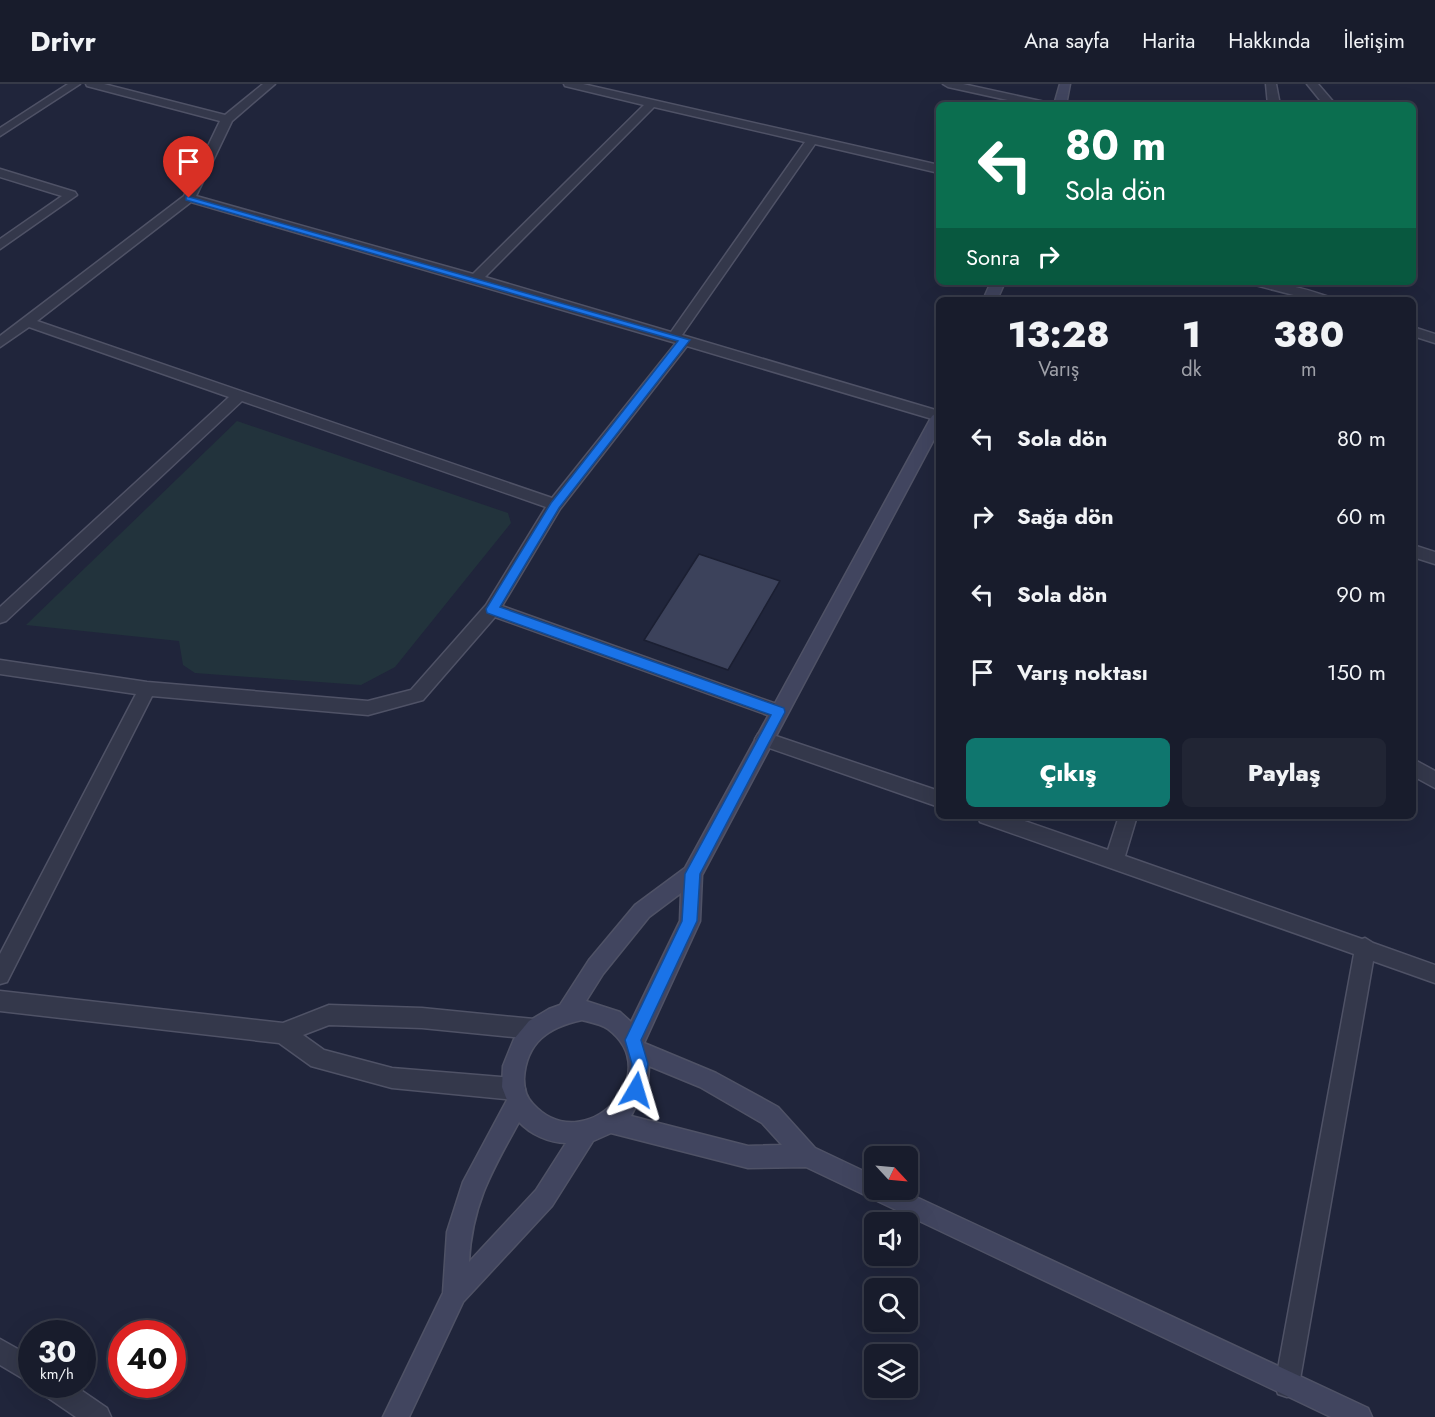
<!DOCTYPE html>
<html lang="tr">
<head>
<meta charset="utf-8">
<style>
	:root { --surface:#181c2c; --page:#212534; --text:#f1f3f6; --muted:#9fa1a9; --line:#363a48; --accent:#0f766e }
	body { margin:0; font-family:Jost,sans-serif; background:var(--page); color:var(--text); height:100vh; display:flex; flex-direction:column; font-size:22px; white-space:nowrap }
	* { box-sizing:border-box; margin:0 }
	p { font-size:20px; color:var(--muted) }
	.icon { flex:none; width:33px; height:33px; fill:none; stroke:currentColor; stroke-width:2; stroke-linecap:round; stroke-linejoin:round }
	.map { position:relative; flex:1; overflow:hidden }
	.details { position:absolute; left:936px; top:213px; width:480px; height:522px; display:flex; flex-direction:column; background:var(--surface); border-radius:9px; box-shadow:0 6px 24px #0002,0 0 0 2px var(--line) }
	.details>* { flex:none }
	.hud { position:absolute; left:936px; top:18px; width:480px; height:183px; border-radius:9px; box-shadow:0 6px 24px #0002,0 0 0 2px var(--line); background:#0b6e4f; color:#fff; overflow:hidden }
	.needle { width:39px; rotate:116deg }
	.controls { position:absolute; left:864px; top:1062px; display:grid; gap:12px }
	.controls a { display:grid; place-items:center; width:54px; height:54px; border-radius:9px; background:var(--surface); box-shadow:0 6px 24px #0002,0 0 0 2px var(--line); font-size:30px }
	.speed { position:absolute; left:18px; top:1236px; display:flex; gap:12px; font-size:30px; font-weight:700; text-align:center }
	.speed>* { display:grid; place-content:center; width:78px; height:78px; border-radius:50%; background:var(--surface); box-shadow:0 6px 24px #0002,0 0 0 2px var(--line); line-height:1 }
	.speed small { font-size:15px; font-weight:400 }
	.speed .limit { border:9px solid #d22; background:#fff; color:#111 }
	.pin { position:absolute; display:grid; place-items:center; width:51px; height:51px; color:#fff; margin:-62px -26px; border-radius:50% 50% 50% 0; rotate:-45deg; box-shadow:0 0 6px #0007 }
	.pin .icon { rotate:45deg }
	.me { position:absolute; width:66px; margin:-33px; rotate:7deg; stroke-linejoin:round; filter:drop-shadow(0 0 4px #0008) }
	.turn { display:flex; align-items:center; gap:21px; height:126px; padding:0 30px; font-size:27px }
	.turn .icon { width:78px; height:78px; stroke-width:2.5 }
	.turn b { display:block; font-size:42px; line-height:51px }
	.then { display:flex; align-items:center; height:57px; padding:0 30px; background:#0003; gap:12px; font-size:22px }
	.eta { display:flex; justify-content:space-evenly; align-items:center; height:102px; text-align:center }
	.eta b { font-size:36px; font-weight:800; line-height:42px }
	.primary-button { display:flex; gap:12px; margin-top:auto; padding:12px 30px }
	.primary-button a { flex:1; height:69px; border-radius:9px; background:var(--accent); color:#fff; font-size:24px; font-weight:800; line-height:69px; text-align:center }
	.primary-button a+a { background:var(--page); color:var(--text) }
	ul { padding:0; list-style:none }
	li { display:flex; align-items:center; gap:18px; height:78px; padding:0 30px }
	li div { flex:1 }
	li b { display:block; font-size:22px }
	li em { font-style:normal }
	header { display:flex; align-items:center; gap:36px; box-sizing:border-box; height:84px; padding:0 30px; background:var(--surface); border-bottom:2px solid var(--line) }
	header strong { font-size:28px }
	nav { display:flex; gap:33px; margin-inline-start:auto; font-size:21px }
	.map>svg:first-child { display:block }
	.green { fill:#22333c }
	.building { fill:#3c425b; stroke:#1b1f32; stroke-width:1.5 }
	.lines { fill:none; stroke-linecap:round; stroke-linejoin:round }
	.street-casing { stroke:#4f5266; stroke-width:3 }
	.secondary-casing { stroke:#4f5266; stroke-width:3 }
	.street { fill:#34384b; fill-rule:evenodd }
	.secondary { fill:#41455f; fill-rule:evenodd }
	.route { fill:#1a73e8; stroke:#114b97; stroke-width:1.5 }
</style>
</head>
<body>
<header>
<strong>Drivr</strong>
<nav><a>Ana sayfa</a><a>Harita</a><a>Hakkında</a><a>İletişim</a></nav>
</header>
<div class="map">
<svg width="1435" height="1333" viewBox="0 0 1435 1333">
	<rect width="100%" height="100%" fill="#20253b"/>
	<!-- green -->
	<path class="green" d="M237,337L508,429L511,439L395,583L361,601L195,589L183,581L179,557L26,541Z"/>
	<!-- building -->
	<path class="building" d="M699,470L780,497L728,586L644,556Z"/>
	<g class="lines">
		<defs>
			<g id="street">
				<path d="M68,0H80L0,52V44Z"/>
				<path d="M86,0H104L225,31L263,0H275L232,37L196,112L473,190L644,21L565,2L564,0H583L939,81V89L815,60L682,251L939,327V337L687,262L560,425L502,522L785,623L788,628L785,633L779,635L773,633L495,533L423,616L368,631L152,612L7,898L0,900V870L136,610L0,590V576L147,598L368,617L411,606L486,521L546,423L242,317L6,537L0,539V523L229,313L29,243L0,263V252L184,112L220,37L87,2ZM654,23L805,58L671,248L485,193ZM191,118L676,259L552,414L37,237Z"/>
				<path d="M943,0H963L1045,18L1051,21H1030L948,3Z"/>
				<path d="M1266,0H1276L1280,21H1268Z"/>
				<path d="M1307,0H1318L1336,21H1324Z"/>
				<path d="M0,85L75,108L77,111L0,165V155L62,112L0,93Z"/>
				<path d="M1253,198C1281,198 1303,204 1329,213L1331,216C1305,216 1280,207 1255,201Z"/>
				<path d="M1413,243L1435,250V259L1413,252Z"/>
				<path d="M1413,461L1435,468V480L1413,473Z"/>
				<path d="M764,648L939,707V723L758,660L755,655L758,650Z"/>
				<path d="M1413,675L1435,687V704L1413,692Z"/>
				<path d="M978,732H1010L1108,766L1119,732H1137L1125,772L1362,855L1365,854L1373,859L1435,881V899L1373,877L1299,1301L1296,1310L1287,1313L1278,1310L1275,1301L1354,870L980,738Z"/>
				<path d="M0,907L283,939L329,921L422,924L534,935L541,938L544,945L541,952L534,955L422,944L329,941L303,951L324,966L392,984L514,994L522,997L525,1005L522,1013L514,1016L392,1004L311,982L279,959L0,927Z"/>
				<path d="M0,1255L32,1273V1300L0,1281Z"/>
				<path d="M38,1300H72L107,1324L111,1333H76L41,1309Z"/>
			</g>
			<g id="secondary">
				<path d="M1060,0H1070L1066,21H1054Z"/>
				<path d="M991,198H1005L997,216H983Z"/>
				<path d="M939,327V346L702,791L700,837L644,959L716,989L778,1023L815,1064L874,1092V1106H901L1368,1324L1372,1333H1331L806,1083L748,1084L611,1049L593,1057L552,1122L463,1218L409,1333H383L443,1209L447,1148L463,1098L507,1016L502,1003L503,982L514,955L529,937L549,925L560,921L589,876L635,821L685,784L932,332ZM681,809L680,837L631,938L620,928L586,917L603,890L649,833ZM582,936C590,938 601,940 608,945C668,990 584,1076 533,1020C526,1013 524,1005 524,995C526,958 549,943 582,936ZM649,982L700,1003L762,1039L782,1061L748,1062L631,1032L648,998ZM519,1038C530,1050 549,1059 566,1059L536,1106L469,1178C472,1120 492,1087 519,1038Z"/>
			</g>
		</defs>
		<!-- street casing -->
		<use href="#street" class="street-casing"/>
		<!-- secondary casing -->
		<use href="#secondary" class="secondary-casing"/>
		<!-- street -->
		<use href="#street" class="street"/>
		<!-- secondary -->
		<use href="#secondary" class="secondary"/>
	</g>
	<!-- route -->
	<path class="route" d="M186,112L690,256L559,424L500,523L784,624L785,628L700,790L697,837L641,956L648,980L642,1011L636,1014L630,1011L628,1006L632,980L625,956L682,837L685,790L771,631L487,529L486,525L551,419L678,257L186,116Z"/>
</svg>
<div class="controls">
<a><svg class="needle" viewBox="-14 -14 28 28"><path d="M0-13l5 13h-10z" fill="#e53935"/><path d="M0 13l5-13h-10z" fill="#9fa1a9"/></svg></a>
<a><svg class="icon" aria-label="sound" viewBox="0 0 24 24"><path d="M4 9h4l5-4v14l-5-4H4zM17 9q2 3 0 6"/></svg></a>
<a><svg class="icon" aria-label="search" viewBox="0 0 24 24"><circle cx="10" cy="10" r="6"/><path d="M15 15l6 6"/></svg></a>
<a><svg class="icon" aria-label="layers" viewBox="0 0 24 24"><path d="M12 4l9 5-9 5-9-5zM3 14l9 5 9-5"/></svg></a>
</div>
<div class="speed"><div>30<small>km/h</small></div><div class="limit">40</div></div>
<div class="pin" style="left:189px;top:114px;background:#d93025"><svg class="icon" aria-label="arrive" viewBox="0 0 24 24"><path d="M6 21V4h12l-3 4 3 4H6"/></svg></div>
<svg class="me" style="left:636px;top:1006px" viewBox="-20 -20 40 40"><path d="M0-17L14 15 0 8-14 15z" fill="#1a73e8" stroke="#fff" stroke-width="4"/></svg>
<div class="hud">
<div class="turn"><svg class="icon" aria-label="left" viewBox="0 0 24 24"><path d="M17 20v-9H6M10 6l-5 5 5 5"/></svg><div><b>80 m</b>Sola dön</div></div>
<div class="then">Sonra<svg class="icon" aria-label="right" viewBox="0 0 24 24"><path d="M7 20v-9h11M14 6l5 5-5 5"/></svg></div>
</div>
<section class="details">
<div class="eta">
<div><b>13:28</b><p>Varış</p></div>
<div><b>1</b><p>dk</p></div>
<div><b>380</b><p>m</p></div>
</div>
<ul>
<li><svg class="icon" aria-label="left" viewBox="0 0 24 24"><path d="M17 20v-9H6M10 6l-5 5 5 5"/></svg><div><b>Sola dön</b></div><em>80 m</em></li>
<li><svg class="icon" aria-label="right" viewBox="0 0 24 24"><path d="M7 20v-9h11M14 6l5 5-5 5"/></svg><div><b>Sağa dön</b></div><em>60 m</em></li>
<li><svg class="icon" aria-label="left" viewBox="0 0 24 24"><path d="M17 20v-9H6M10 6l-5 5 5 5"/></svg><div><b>Sola dön</b></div><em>90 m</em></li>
<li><svg class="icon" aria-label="arrive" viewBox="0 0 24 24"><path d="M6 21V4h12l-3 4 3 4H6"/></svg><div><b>Varış noktası</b></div><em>150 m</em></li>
</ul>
<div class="primary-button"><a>Çıkış</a><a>Paylaş</a></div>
</section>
</div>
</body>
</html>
